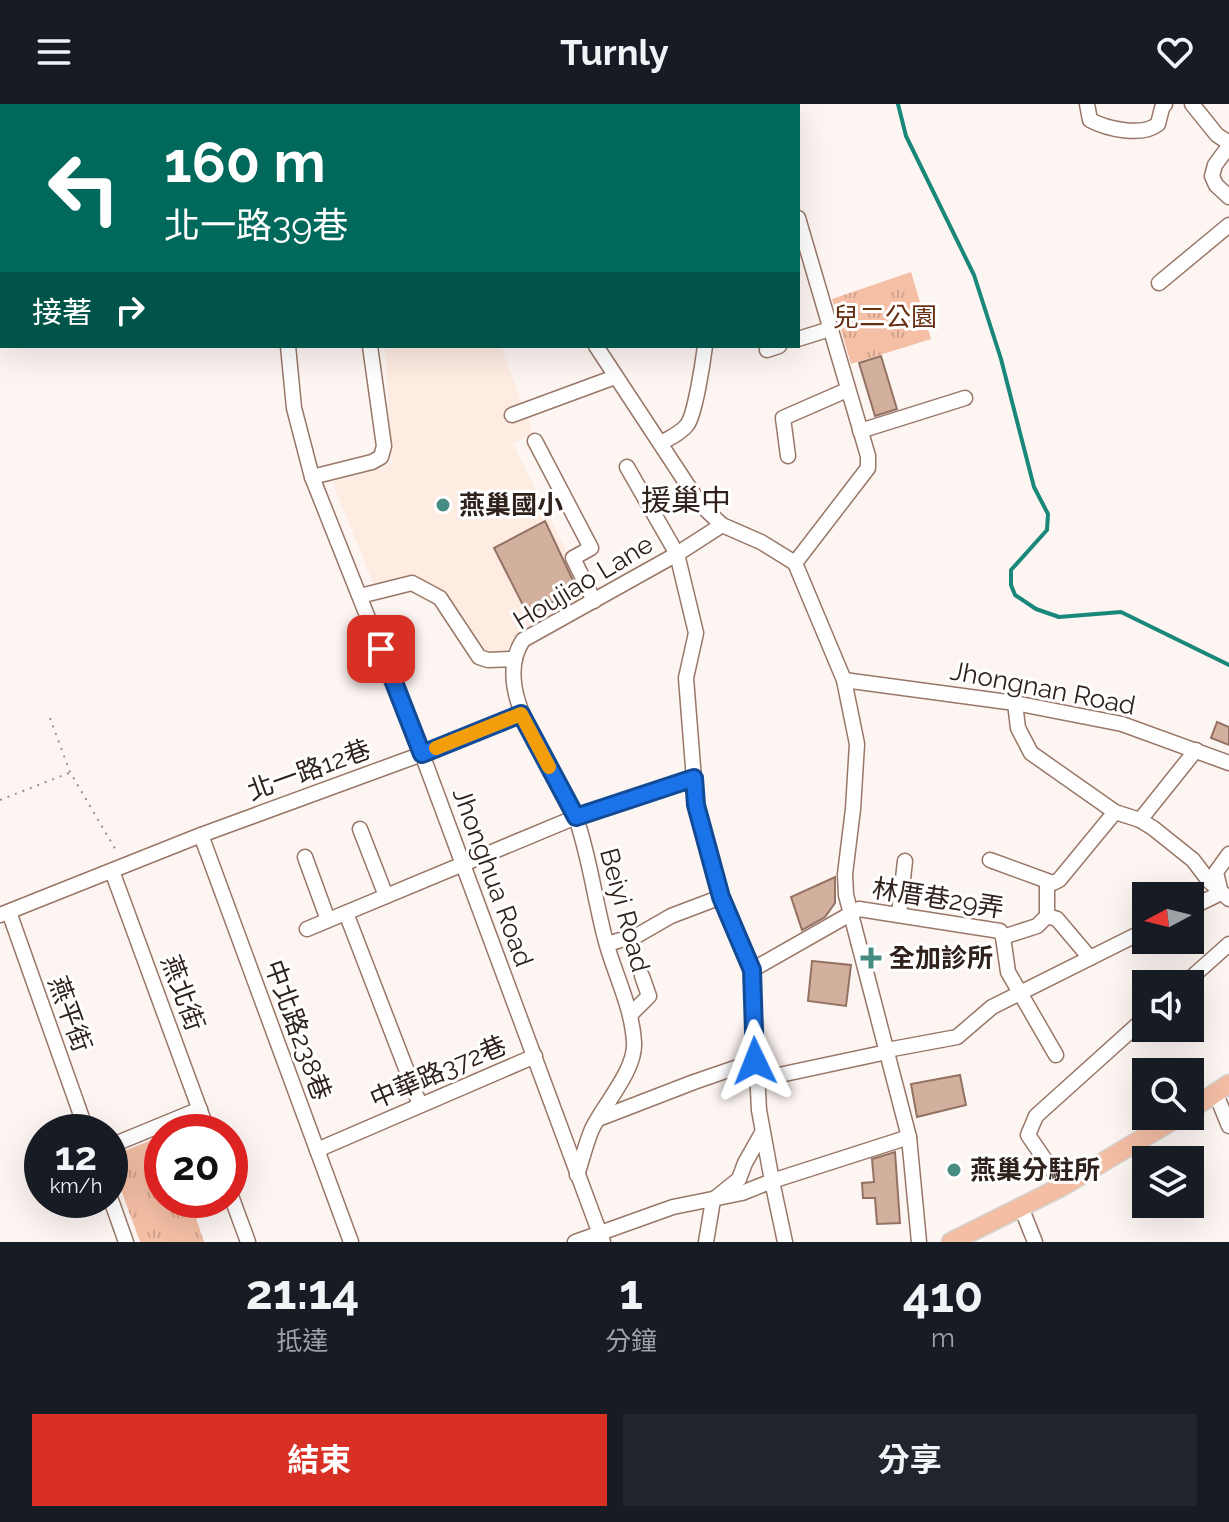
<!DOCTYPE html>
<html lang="zh-TW">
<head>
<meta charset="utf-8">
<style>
	:root { --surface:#171b24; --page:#20242c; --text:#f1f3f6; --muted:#9ea1a6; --accent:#d93025 }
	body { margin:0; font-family:Raleway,"Noto Sans TC",sans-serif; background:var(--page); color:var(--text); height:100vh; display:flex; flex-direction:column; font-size:30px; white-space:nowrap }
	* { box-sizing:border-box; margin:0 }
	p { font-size:26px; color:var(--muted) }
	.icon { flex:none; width:44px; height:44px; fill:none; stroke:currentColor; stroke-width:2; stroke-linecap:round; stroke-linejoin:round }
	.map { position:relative; height:1138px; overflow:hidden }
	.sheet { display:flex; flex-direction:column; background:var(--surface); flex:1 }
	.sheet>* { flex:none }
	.hud { position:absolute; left:0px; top:0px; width:800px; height:244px; box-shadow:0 8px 32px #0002; background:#00695c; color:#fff; overflow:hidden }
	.needle { width:52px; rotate:263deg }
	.controls { position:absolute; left:1132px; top:778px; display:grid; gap:16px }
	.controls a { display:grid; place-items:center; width:72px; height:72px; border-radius:0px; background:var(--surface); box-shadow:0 8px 32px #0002; font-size:40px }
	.speed { position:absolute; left:24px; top:1010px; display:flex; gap:16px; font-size:40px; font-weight:700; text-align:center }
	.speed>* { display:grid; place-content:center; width:104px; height:104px; border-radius:50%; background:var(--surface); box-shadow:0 8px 32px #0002; line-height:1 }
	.speed small { font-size:20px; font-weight:400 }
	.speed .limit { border:12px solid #d22; background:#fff; color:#111 }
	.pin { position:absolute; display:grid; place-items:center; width:68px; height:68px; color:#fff; margin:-34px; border-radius:16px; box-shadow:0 4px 12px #0006 }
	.me { position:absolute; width:88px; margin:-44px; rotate:358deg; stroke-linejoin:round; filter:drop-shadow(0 0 6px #0008) }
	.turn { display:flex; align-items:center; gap:28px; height:168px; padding:0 32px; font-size:36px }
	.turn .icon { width:104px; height:104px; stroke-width:2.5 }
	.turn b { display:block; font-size:56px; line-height:68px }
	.then { display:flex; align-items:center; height:76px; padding:0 32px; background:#0003; gap:16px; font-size:30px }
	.eta { display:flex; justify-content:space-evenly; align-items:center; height:136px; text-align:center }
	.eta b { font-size:48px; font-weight:700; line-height:56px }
	.cta { display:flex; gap:16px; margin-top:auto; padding:16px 32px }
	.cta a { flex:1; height:92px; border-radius:0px; background:var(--accent); color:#fff; font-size:32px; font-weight:700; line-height:92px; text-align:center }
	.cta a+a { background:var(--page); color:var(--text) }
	header { display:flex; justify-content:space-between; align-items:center; height:104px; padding:0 32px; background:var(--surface); font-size:36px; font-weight:700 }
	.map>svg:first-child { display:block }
	.built { fill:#feece3 }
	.park { fill:url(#park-tufts) }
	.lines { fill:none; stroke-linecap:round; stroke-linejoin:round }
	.stream { stroke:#19877a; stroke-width:4 }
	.building { fill:#d3af9e; stroke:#937263; stroke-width:2 }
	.minor-casing { stroke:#987767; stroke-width:17 }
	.major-casing { stroke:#d5d3d1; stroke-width:21 }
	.path { stroke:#9a8f8b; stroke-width:2; stroke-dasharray:2 6; stroke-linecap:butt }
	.minor { stroke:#fff; stroke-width:14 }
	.major { stroke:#f4bea4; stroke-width:18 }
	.route-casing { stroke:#114b97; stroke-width:20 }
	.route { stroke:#1a73e8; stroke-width:14 }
	.slow { stroke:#f59e0b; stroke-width:14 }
	.poi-dot { fill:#478c82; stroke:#fff; stroke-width:3 }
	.labels { text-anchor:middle; stroke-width:6; stroke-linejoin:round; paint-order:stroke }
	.park-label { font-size:26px; fill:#683012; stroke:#fff }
	.poi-label { font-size:26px; font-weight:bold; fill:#2f211b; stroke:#fff; text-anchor:start }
	.street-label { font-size:26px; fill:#2f211b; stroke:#fff }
	.quarter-label { font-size:30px; fill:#2f211b; stroke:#fff }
</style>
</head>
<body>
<header><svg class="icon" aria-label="menu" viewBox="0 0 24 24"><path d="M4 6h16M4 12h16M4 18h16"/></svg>Turnly<svg class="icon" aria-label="heart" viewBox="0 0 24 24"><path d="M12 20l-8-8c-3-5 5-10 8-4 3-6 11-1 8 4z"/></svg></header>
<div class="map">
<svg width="1229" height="1138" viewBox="0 0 1229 1138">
	<defs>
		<pattern id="park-tufts" width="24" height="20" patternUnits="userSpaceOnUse" patternTransform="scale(2)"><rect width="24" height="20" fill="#f5bfa5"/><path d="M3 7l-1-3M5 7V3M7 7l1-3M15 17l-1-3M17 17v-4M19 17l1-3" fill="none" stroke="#d2a48d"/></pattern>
	</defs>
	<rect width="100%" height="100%" fill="#fdf5f2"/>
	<!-- built -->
	<path class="built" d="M385,242H501L533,329L513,340L589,492L519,530L503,551L486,554L414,473L375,483L332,378L392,360Z"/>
	<!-- park -->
	<g class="park">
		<path d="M911,168L931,235L851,260L832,195Z"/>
		<path d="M162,1032V1096H190L204,1138H140L111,1058L114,1051Z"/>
	</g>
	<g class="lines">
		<!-- stream -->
		<path class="stream" d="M898,0L906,32L974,171L1001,255L1034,383L1048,410L1047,426L1011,466V481L1015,491L1036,505L1059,513L1121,508L1229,561"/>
	</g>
	<!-- building -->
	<g class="building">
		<path d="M881,252L897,305L875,312L859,259Z"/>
		<path d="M545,417L577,485L528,511L494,444Z"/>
		<path d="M1217,618L1229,623V641L1211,634Z"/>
		<path d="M835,773V799L825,813L802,826L791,793Z"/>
		<path d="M812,857L851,861L846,902L808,897Z"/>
		<path d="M960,971L966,1001L917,1013L911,980Z"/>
		<path d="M895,1048L900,1119L877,1120L875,1094H863L862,1079L874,1078L872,1055Z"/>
	</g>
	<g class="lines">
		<defs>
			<g id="minor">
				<path d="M491,0V2"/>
				<path d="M665,0V2"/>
				<path d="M769,0V2"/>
				<path d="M1087,0L1090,16C1107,25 1142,33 1158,20L1162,4L1165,0"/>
				<path d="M1192,0L1217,31L1229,39"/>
				<path d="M306,2V0"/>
				<path d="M549,2L553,0"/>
				<path d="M1229,42L1215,61L1212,72L1216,81L1229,93"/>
				<path d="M1159,179L1229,121"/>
				<path d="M798,235L830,225"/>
				<path d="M288,242L294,304L312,373L422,650L603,1138"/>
				<path d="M596,242L700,400L722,421L761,438L795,459L844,576L857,640L853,705L845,770L846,791L909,1033L919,1138"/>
				<path d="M767,246L779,242"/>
				<path d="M512,311L615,273"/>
				<path d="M860,327L965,294"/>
				<path d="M535,337L591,444L573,454L594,497"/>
				<path d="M661,339C670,334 681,329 687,321C695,311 703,258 705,242"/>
				<path d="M788,352L783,314L847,286"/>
				<path d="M312,373L372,358L381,353L384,342L370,242"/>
				<path d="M795,459L868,364V352L798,114"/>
				<path d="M360,492L412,479L440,494L479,553L488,556L513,555"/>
				<path d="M844,576L1015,599L1122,620L1229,659"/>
				<path d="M1015,599L1018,624L1031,649L1115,708L1140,716L1153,724L1193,756L1209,777L1229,795"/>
				<path d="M1140,716L1196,646"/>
				<path d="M360,725L386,792"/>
				<path d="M201,731L351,1138"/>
				<path d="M305,753L328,816"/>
				<path d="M990,756L1053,779L1059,776L1115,708"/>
				<path d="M112,767L208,1028"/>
				<path d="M1047,779V812"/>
				<path d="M1190,804L1221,789L1216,768L1229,750"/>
				<path d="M9,808L87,1028"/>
				<path d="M346,809L420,1001"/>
				<path d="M899,810L905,757"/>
				<path d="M0,811L201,731L422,650L521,610"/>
				<path d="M307,825L576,713L694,674"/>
				<path d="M1003,833L1008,868L1056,951"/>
				<path d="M1003,833L1037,822L1047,812L1057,815L1090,854"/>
				<path d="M607,840L638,831L671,812L721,793"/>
				<path d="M752,866L859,805L1000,827L1003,833"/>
				<path d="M1184,880L1229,840"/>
				<path d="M630,911L649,892L642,872"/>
				<path d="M887,946L957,933L992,903L1146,826"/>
				<path d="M756,976L887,948"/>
				<path d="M1216,990L1229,1022"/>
				<path d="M598,1015L694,978L755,957"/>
				<path d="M110,1042L200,1005"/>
				<path d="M317,1046L535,952"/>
				<path d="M577,1071C582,1056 586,1039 592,1025C604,1000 636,966 634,938C632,903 615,871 606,838C595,798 590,754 576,714C558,665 488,589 523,536L677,450L722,421"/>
				<path d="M1063,1082L1028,1031L1036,1012L1146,913"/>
				<path d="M230,1089L248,1138"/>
				<path d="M110,1093L126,1138"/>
				<path d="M1021,1103L1035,1138"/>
				<path d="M575,1138L673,1103L742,1089L772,1077L759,1006L752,866L721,793L696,701L686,574L696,529L677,450L627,363"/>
				<path d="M706,1138L713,1096L739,1075L745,1059L762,1029"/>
				<path d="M785,1138L772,1077L909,1033"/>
			</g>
			<g id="major">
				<path d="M1190,1006L1229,980"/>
				<path d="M951,1138L1063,1082L1180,1012"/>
			</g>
		</defs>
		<!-- minor casing -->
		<use href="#minor" class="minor-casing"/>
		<!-- major casing -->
		<use href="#major" class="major-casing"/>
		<!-- path -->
		<g class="path">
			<path d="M50,614L70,668L117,748"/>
			<path d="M0,696L69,669"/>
		</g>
		<!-- minor -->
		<use href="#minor" class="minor"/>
		<!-- major -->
		<use href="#major" class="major"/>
	</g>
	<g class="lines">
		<defs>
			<path id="route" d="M381,545L422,650L521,610L576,713L694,674L696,701L721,793L752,866L755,957"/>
		</defs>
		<!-- route casing -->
		<use href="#route" class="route-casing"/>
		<!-- route -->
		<use href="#route" class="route"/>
		<!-- slow -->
		<path class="slow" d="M436,644L521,610L549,663"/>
	</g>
	<!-- markers -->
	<g class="poi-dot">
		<circle cx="443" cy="401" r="8"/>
		<path d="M867 842h8v8h8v8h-8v8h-8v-8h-8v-8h8z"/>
		<circle cx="954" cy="1066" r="8"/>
	</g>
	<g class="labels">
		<!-- park labels -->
		<g class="park-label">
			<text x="885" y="222">兒二公園</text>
		</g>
		<!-- poi labels -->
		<g class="poi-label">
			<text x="459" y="410">燕巢國小</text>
			<text x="889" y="863">全加診所</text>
			<text x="970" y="1075">燕巢分駐所</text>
		</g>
		<!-- street labels -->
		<g class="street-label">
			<text transform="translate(583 478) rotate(-31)" y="9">Houjiao Lane</text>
			<text transform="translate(1043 584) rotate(11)" y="9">Jhongnan Road</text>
			<text transform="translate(309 666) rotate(-20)" y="9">北一路12巷</text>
			<text transform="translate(493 773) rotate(70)" y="9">Jhonghua Road</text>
			<text transform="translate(938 794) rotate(9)" y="9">林厝巷29弄</text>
			<text transform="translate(625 806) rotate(75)" y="9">Beiyi Road</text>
			<text transform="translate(183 889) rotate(70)" y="9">燕北街</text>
			<text transform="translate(70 910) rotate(70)" y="9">燕平街</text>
			<text transform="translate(298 926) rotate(70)" y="9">中北路238巷</text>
			<text transform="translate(438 968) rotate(-23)" y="9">中華路372巷</text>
		</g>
		<!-- quarter labels -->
		<g class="quarter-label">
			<text x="686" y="407">援巢中</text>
		</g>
	</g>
</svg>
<div class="controls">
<a><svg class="needle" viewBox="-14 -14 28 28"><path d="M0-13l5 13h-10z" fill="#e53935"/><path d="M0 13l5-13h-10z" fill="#9ea1a6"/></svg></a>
<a><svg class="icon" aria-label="sound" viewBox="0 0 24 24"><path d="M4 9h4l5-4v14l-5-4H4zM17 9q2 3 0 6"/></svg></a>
<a><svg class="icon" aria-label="search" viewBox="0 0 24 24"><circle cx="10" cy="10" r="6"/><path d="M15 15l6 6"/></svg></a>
<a><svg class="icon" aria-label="layers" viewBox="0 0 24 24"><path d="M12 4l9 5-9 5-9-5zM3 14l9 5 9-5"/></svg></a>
</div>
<div class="speed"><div>12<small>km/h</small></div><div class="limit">20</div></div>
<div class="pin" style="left:381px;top:545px;background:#d93025"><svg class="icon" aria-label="arrive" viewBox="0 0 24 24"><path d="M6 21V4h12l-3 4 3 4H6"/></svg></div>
<svg class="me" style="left:755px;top:957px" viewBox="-20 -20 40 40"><path d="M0-17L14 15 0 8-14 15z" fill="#1a73e8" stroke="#fff" stroke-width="4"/></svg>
<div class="hud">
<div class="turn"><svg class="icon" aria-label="left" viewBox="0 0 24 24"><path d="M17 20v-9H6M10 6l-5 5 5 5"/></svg><div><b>160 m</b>北一路39巷</div></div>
<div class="then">接著<svg class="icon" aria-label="right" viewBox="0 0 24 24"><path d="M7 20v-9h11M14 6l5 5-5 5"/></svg></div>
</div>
</div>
<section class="sheet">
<div class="eta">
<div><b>21:14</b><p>抵達</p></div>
<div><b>1</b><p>分鐘</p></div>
<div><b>410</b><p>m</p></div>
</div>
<div class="cta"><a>結束</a><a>分享</a></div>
</section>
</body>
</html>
